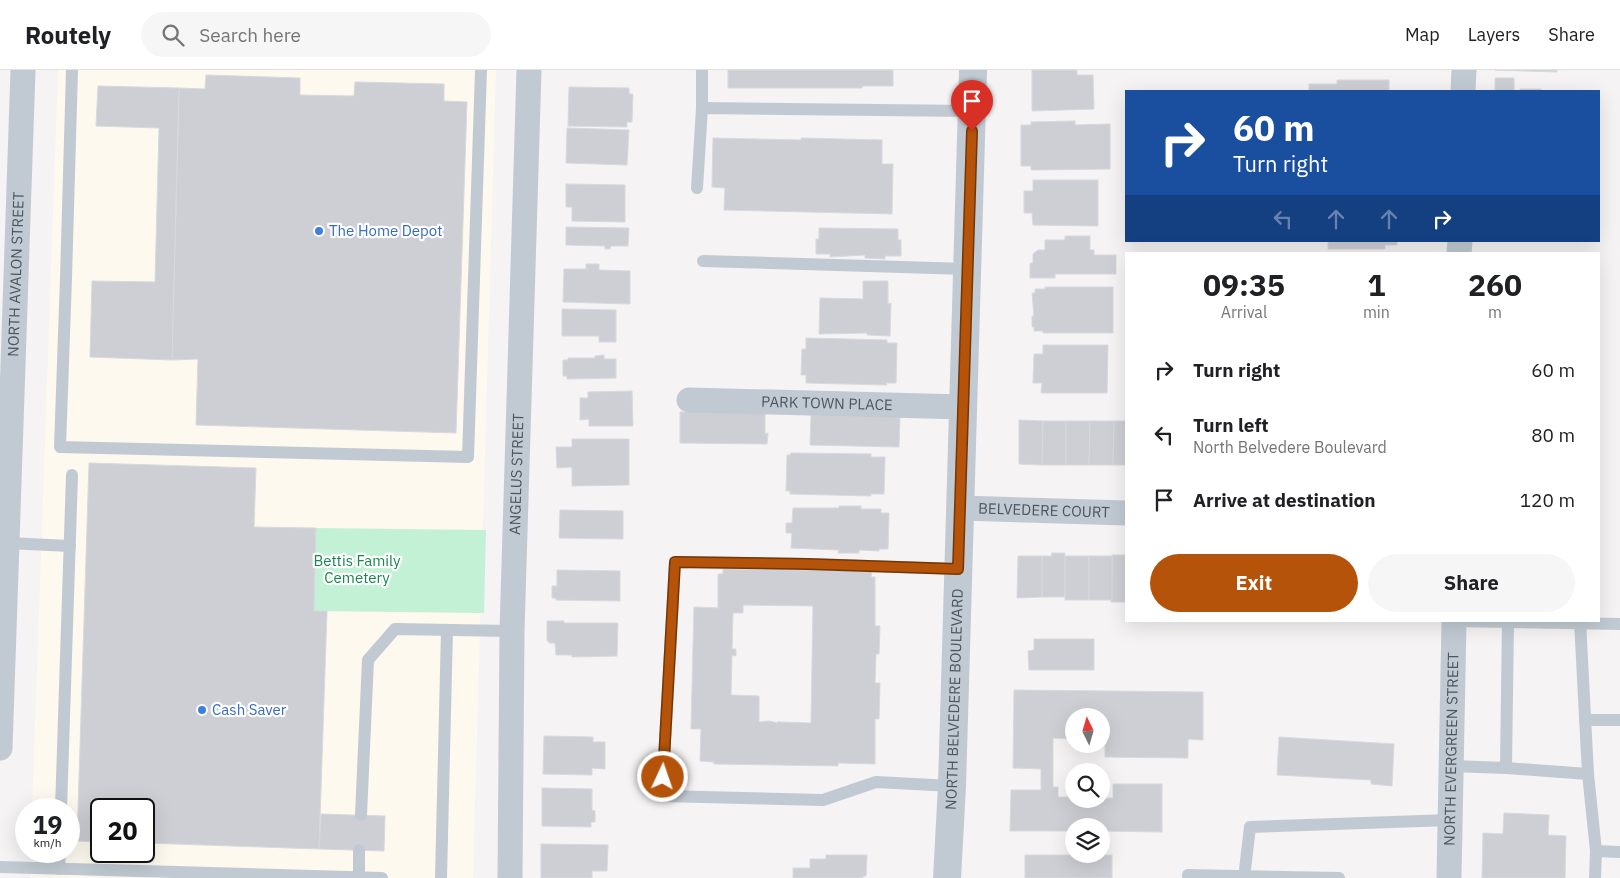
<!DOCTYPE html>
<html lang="en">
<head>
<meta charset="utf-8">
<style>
	:root { --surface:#fff; --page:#f6f6f6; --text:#202124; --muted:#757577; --line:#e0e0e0; --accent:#b45309 }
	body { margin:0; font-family:"IBM Plex Sans",sans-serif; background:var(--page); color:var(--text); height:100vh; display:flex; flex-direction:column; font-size:19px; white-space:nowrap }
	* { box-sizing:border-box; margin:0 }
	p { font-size:16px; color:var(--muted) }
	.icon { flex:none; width:28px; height:28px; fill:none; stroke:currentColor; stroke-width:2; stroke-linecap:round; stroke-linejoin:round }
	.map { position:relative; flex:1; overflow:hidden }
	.drawer { position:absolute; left:1125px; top:182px; width:475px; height:370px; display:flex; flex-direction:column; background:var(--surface); border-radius:0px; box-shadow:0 5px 20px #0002 }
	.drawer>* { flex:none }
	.top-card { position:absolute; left:1125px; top:20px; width:475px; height:152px; border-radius:0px; box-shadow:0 5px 20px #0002; background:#1a4fa0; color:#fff; overflow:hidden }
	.needle { width:32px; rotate:355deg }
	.buttons { position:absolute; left:1065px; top:638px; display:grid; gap:10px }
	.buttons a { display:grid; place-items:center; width:45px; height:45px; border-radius:50%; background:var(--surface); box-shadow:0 5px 20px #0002; font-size:25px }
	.speed { position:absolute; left:15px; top:728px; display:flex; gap:10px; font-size:25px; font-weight:700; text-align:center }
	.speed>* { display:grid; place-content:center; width:65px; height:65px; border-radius:50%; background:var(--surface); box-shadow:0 5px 20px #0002; line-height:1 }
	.speed small { font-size:12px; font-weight:400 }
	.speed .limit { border:2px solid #111; border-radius:8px; background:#fff; color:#111 }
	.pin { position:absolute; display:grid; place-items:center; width:42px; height:42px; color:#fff; margin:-51px -21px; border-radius:50% 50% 50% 0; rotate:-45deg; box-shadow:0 0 5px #0007 }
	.pin .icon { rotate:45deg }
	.me { position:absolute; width:55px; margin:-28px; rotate:3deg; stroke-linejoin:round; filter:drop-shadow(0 0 4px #0008) }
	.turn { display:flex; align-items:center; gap:18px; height:105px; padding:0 25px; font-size:22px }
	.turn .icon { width:65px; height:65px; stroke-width:2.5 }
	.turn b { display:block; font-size:35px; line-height:42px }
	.lanes { display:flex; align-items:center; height:48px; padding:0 25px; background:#0003; justify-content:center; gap:25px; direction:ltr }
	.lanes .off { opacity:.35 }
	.eta { display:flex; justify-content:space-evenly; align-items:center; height:85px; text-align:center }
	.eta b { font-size:30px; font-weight:800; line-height:35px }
	.cta { display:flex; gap:10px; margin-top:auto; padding:10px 25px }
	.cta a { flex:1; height:58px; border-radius:30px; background:var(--accent); color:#fff; font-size:20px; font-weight:800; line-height:58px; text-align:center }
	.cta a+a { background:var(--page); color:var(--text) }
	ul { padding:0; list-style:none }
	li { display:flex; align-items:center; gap:15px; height:65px; padding:0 25px }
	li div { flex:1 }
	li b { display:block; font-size:19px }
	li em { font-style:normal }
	header { display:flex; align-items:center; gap:30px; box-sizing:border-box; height:70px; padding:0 25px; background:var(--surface); border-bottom:1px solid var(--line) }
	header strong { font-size:24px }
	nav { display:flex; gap:28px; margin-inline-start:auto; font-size:18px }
	.search { width:350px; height:45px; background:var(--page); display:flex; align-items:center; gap:12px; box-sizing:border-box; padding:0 18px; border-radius:28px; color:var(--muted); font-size:19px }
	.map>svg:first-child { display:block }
	.commercial { fill:#fdf9ef; fill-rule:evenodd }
	.green { fill:#c3f1d5 }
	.building { fill:#cdcfd5; stroke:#d7d9de; fill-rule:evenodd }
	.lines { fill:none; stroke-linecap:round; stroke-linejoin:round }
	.service { stroke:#c1cad2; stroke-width:12 }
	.minor { stroke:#c1cad2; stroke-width:25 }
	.tertiary { stroke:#c1cad2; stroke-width:28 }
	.route-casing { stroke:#753606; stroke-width:12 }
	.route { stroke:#b45309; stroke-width:9 }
	.shop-dot { fill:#3f7fe0; stroke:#fff; stroke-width:2 }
	.labels { text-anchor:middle; stroke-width:4.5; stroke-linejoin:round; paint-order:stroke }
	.shop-label { font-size:15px; fill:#366cbe; stroke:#fff; text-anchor:start }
	.street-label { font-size:15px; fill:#4a5661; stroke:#fff }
	.park-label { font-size:15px; fill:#17864f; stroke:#fff }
</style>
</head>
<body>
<header>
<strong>Routely</strong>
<div class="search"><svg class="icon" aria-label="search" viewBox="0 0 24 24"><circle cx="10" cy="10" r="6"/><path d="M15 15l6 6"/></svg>Search here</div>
<nav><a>Map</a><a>Layers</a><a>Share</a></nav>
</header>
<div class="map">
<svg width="1620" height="808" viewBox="0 0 1620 808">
	<rect width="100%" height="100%" fill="#f5f3f3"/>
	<!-- commercial -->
	<path class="commercial" d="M58,0H496L473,808H30L31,781H69V739H32ZM101,739H144V781H101Z"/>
	<!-- green -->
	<path class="green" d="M316,458L486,460L484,543L314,541Z"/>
	<!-- building -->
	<g class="building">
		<path d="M728,0H893V16H862V18H728Z"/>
		<path d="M1032,0H1077V5H1093L1094,39L1032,41Z"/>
		<path d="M1495,0H1557V2Z"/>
		<path d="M206,5L300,8V25L354,26L355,12L444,14V31L467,32L456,363L196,355L198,289L172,290L179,18L205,19Z"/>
		<path d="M1495,8H1514V21H1520V19H1541V21H1495Z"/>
		<path d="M1337,10H1389V21H1309V14H1337Z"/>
		<path d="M98,16L179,18L172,290L90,287L92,211L155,212L159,58L96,56Z"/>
		<path d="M569,17L629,18V24H633L632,52H627V57L568,56Z"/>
		<path d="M1075,51V55L1110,54V99L1031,100V96H1021V55H1031V52Z"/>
		<path d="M567,58L629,60L627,95L566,93Z"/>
		<path d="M713,68L801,70V68L882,70V94H893L892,144L724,140L725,118L712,117Z"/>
		<path d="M1033,110H1098V156L1033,155L1032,143H1024V121H1033Z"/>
		<path d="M566,114L625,115V152L572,151V137H566Z"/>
		<path d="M566,157L629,158L628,176H611L610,179H605V176L566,175Z"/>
		<path d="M819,158L898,159V170H901V186H885V189L865,188V185L830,187V184H816V169H819Z"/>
		<path d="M1065,166H1090V180H1094V185H1116V204H1055V208H1030V193H1033V184L1038,180H1045V170H1065Z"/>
		<path d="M1328,171H1397V175H1385V179H1328Z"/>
		<path d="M586,194H599V200L630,201V234L563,232L564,199H586Z"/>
		<path d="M863,211H888V234L891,233L890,266L867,265V263L819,264L820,228L863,229Z"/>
		<path d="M1045,217H1113V263H1043V261H1034V257H1032V246H1034L1032,223H1035V219H1045Z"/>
		<path d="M562,239L616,240V272H599V266H562Z"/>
		<path d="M806,268L887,270V273H897L896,313H886L887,315L806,313V305H801L802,279H806Z"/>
		<path d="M1043,275H1108L1107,323H1041L1042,313H1033L1034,284H1043Z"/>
		<path d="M604,285V289H616V308L567,309V306H563V290H568V288H595V286Z"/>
		<path d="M632,321L633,356H589V349L580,350V328H588V322Z"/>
		<path d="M685,340L765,341V364L768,363L767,374L680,373V342H686Z"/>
		<path d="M811,345L900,347L899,377L810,375Z"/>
		<path d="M1019,350L1043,351L1042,395L1019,394Z"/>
		<path d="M1043,351H1066V395H1042Z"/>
		<path d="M1066,351H1090L1089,395H1066Z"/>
		<path d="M1090,351H1114L1113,395H1089Z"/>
		<path d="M1114,351H1126V395H1113Z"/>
		<path d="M572,369H629V415L572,416V397L557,398L556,377H572Z"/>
		<path d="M791,383L871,384V387H885L884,424H870L871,426L790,424V421H786L787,385H790Z"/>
		<path d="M89,393L256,398L254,457L316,458L314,541H327L319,779L144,773V739H101V772L77,771Z"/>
		<path d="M839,436H861V439H881V443H889L888,479H879V481L859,480V483H838L839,480L791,478L792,463H786V453H792L793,438H839Z"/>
		<path d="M560,440L623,441V469L559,468Z"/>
		<path d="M1051,483H1065V527H1042V486H1052Z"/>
		<path d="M1112,485H1126V532H1111Z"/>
		<path d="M1018,486H1042V527L1017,528Z"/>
		<rect x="1065" y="486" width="24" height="44"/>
		<rect x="1089" y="486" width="23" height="44"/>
		<path d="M723,499L872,501L871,507H875V556H880L879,584H876L875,613H880L879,649H875V694L838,693V696L714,694V692L700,691L701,659H691L694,537L718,538V504H723ZM743,535L813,536L811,653L779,652L778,651V653L769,651L759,652V626L731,625L732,585L736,586V579H732L733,543H743Z"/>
		<path d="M557,500L620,501V531L556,530V528H552V516H557Z"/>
		<path d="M547,551H564V553H618L617,586L572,587V585H556L555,573H549V571H547Z"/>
		<path d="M1034,569H1094V600H1029L1028,581L1034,580Z"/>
		<path d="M1014,620L1203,622V670L1188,669V688L1105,687V669H1101V646H1074V669L1053,668V717H1058V727H1074V729L1113,728V714H1162V762L1101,761V756H1074V761H1010L1011,720H1041V699L1013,698Z"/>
		<path d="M544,666L593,667V672H605V699L592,698V705L543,704Z"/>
		<path d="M1279,667L1394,674L1392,716L1371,714V710L1277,705Z"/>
		<path d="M542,718L592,719V740L595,741V752H591V757L542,756Z"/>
		<path d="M1504,743L1549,745L1548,765L1566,766L1565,808H1482L1483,763L1503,764Z"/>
		<path d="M321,744L385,746L384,781L319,779Z"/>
		<path d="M541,774L608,775L607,801H592V808H541Z"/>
		<path d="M826,785H867L866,806H863V808H793V798H810V789H826Z"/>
		<rect x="1025" y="785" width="87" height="23"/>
	</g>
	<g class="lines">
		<!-- service -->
		<g class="service">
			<path d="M72,0L66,208L60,377L468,387L481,0"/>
			<path d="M702,0V38"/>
			<path d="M697,118L702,38L972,41"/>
			<path d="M703,191L967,199"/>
			<path d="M7,473L70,476"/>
			<path d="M1454,551L1620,554"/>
			<path d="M1580,551L1588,704"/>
			<path d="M1585,650H1620"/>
			<path d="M1451,696L1506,698L1508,551"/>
			<path d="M1506,698L1588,704L1596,781L1620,782"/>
			<path d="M952,716L876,712L823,730L662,726L675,492L808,494L959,499"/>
			<path d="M61,739L72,405"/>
			<path d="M361,745L368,590L395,559L512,561"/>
			<path d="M0,797L382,808"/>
			<path d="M59,799L60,781"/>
			<path d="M359,807V780"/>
			<path d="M441,808L447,560"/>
			<path d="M1188,808V805L1339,808"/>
			<path d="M1244,808L1250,757L1450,750"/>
			<path d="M1595,808L1596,781"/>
		</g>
		<!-- minor -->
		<g class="minor">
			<path d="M1463,21L1464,0"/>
			<path d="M1459,184L1460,171"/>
			<path id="s1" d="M689,330L964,337"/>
			<path id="s2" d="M960,438L1126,443"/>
			<path id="s3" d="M0,678L23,0"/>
			<path id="s4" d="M510,808L512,561L529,0"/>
			<path id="s5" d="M1449,808L1454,551"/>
		</g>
		<!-- tertiary -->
		<path class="tertiary" id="s6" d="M947,808L952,716L973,0"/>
	</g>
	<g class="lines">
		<defs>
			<path id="route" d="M663,707L675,492L808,494L958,499L972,61"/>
		</defs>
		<!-- route casing -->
		<use href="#route" class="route-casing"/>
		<!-- route -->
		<use href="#route" class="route"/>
	</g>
	<!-- markers -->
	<g class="shop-dot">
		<circle cx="319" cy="161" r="5"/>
		<circle cx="202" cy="640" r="5"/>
	</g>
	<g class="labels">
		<!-- shop labels -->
		<g class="shop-label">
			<text x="329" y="166">The Home Depot</text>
			<text x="212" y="645">Cash Saver</text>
		</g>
		<!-- street labels -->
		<g class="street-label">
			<text dy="5" stroke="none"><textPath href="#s3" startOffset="474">NORTH AVALON STREET</textPath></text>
			<text dy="5" stroke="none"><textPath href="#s1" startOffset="138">PARK TOWN PLACE</textPath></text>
			<text dy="5" stroke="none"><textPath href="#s4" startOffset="404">ANGELUS STREET</textPath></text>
			<text dy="5" stroke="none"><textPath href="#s2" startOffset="84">BELVEDERE COURT</textPath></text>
			<text dy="5" stroke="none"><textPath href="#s6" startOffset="179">NORTH BELVEDERE BOULEVARD</textPath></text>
			<text dy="5" stroke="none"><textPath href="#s5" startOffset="129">NORTH EVERGREEN STREET</textPath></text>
		</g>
		<!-- park labels -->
		<g class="park-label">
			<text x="357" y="496">Bettis Family<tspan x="357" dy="17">Cemetery</tspan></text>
		</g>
	</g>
</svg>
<div class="buttons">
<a><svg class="needle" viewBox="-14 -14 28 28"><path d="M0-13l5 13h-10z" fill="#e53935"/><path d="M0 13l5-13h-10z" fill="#757577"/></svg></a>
<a><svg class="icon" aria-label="search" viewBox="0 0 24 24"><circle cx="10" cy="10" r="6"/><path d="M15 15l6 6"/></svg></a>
<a><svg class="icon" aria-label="layers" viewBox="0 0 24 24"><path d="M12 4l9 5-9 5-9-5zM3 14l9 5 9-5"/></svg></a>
</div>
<div class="speed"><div>19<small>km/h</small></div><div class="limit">20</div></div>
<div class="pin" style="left:972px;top:61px;background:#d93025"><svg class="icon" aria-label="arrive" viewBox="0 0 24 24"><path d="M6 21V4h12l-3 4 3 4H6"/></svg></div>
<svg class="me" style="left:663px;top:707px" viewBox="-20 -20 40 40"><circle r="17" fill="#b45309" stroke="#fff" stroke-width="3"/><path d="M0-11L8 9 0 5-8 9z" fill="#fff"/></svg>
<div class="top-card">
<div class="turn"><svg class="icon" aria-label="right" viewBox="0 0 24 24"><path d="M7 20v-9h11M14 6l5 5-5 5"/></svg><div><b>60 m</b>Turn right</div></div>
<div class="lanes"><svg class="icon off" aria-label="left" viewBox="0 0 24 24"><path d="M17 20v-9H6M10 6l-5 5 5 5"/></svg><svg class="icon off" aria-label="ahead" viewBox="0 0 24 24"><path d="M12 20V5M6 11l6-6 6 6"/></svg><svg class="icon off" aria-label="ahead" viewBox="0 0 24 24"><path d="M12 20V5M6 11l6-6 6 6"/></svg><svg class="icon" aria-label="right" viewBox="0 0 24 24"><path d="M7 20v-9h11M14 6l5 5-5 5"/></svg></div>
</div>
<section class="drawer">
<div class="eta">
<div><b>09:35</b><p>Arrival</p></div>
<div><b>1</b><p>min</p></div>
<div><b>260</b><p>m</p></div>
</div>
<ul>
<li><svg class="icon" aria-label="right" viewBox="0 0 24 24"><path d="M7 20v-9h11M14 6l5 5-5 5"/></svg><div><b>Turn right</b></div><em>60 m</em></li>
<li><svg class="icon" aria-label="left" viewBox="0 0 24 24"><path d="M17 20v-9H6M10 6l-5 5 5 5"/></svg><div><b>Turn left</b><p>North Belvedere Boulevard</p></div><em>80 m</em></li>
<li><svg class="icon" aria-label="arrive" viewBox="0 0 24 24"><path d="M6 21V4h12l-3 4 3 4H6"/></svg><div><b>Arrive at destination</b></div><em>120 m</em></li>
</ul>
<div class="cta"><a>Exit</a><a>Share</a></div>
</section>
</div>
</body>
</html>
